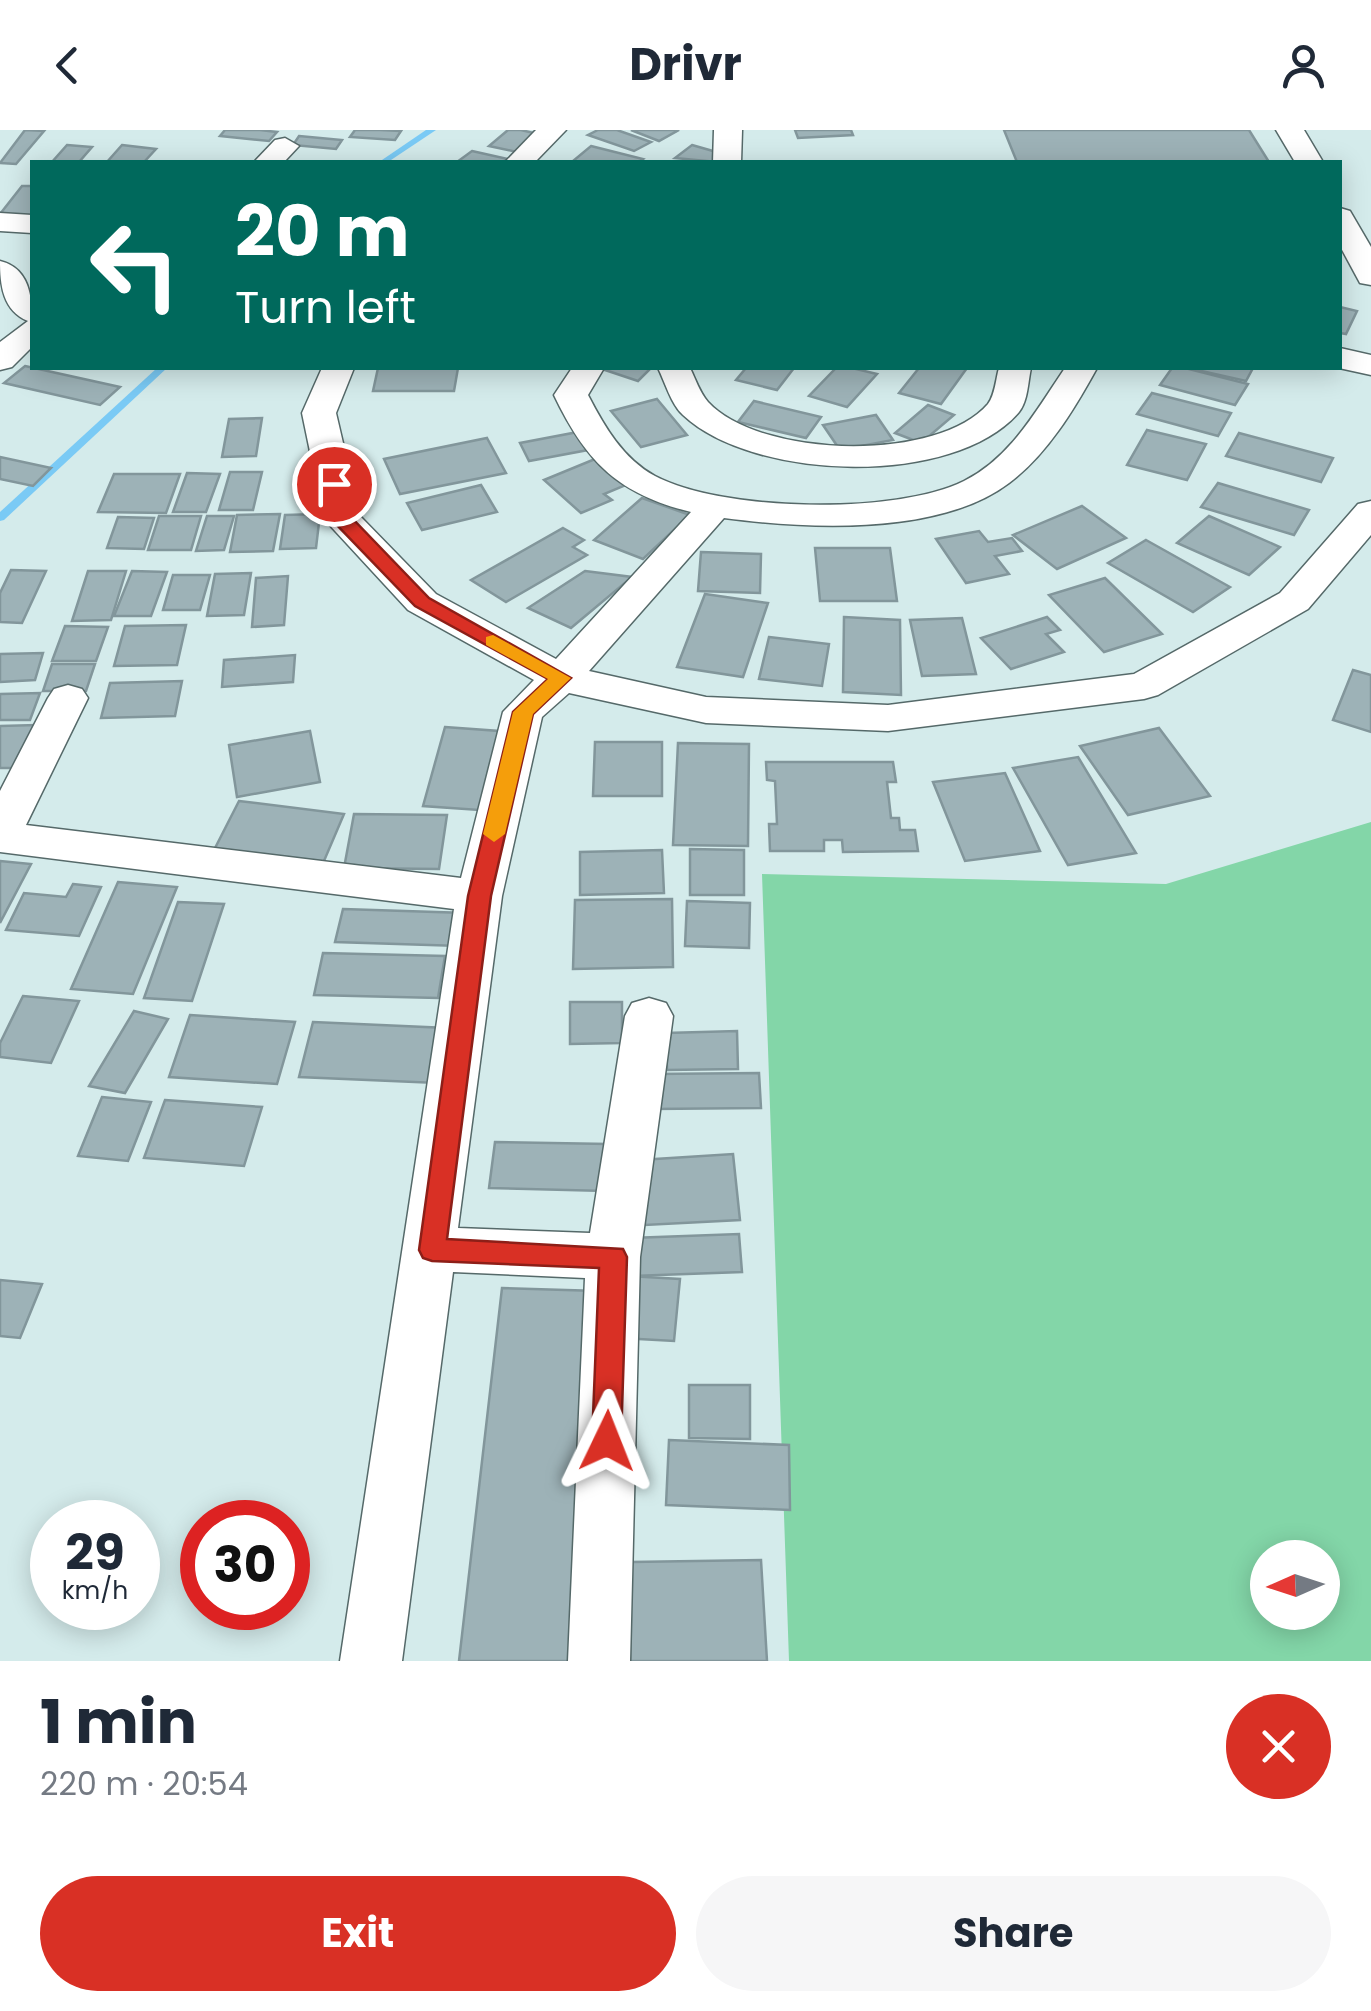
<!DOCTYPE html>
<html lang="en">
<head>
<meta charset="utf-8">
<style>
	:root { --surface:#fff; --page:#f6f6f7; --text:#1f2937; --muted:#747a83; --accent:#d93025 }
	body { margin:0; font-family:Poppins,sans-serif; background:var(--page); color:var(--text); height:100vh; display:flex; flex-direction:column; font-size:38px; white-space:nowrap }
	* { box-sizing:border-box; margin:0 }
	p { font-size:32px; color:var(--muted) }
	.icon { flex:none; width:55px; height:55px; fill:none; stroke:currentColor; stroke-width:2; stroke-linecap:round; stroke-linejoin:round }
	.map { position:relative; height:1531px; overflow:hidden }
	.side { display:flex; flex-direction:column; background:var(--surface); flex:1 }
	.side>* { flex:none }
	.top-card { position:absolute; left:30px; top:30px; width:1312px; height:210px; border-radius:0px; box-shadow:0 5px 25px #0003; background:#00695c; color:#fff; overflow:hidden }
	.needle { width:65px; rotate:267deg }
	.fabs { position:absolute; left:1250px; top:1410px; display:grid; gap:20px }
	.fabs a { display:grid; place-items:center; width:90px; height:90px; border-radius:50%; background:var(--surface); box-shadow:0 5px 25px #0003; font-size:50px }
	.speed { position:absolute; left:30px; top:1370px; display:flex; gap:20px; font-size:50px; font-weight:700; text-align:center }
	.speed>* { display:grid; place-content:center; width:130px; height:130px; border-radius:50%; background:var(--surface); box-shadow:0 5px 25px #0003; line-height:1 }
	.speed small { font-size:25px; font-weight:400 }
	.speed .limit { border:15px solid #d22; background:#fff; color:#111 }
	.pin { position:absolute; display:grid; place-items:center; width:85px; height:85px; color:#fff; margin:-42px; border:5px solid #fff; border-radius:50%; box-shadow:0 2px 10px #0007 }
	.me { position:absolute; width:110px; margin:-55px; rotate:2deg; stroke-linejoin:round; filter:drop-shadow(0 0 8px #0008) }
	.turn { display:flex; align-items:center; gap:35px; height:210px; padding:0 40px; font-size:45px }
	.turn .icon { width:130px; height:130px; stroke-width:2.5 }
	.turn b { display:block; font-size:70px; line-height:85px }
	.round { display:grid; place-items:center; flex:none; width:105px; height:105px; border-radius:52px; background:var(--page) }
	.headline { display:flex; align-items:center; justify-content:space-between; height:170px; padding:0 40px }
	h1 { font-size:60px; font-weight:700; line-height:75px }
	.button { display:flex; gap:20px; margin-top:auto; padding:20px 40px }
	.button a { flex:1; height:115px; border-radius:60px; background:var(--accent); color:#fff; font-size:40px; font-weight:700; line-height:115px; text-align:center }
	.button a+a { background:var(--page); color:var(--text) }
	header { display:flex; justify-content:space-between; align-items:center; height:130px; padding:0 40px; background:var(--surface); font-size:45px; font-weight:700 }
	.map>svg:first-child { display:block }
	.green { fill:#83d6a8; fill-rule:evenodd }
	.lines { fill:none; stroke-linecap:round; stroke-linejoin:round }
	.stream { fill:#7acaf5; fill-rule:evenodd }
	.building { fill:#9db2b7; stroke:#82969b; stroke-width:2.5 }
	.minor-casing { stroke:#556969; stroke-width:3 }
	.minor { fill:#fff; fill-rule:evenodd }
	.route { fill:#d93025; stroke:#8d1f18; stroke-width:2.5 }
	.slow { fill:#f59e0b }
</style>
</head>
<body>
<header><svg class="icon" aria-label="back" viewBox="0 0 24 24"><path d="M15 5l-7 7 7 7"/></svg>Drivr<svg class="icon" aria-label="person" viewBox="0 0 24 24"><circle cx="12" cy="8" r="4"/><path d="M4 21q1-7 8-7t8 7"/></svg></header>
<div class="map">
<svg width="1371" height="1531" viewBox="0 0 1371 1531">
	<rect width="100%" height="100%" fill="#d4ebeb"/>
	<!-- green -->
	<path class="green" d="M1371,692V1531H789L762,744L1166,754ZM1268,1428H1322V1482H1268Z"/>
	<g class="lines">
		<!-- stream -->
		<g class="stream">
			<path d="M426,0H436L388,32H379Z"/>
			<path d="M157,238H167L4,390L0,391V382Z"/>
		</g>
	</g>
	<!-- building -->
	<g class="building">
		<path d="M25,0L44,1L16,34L0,33Z"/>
		<path d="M225,0H260L277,2L269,11L220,6Z"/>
		<path d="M355,0H380L401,1L395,10L350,7Z"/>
		<path d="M508,0H521L538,4L517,22L489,16Z"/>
		<path d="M598,0H617L651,12L634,21L588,5Z"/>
		<path d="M631,0H679L659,11Z"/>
		<path d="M795,0H851L853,5L798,8Z"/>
		<path d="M1004,0H1249L1269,32H1017Z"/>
		<path d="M299,6L342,10L336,19L293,15Z"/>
		<path d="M67,15L92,17L79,32H52Z"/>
		<path d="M122,15L156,19L144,32H107Z"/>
		<path d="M692,15L727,25L717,32L675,28Z"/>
		<path d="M591,16L643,29L639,32L573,31Z"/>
		<path d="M472,21L508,29L503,32H457Z"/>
		<path d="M22,56H32V86L0,84Z"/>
		<path d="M1340,177L1357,181L1346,204L1340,203Z"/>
		<path d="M25,236L120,257L100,275L4,253Z"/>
		<path d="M378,238H458L454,261H373Z"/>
		<path d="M599,238H651L638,251Z"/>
		<path d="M746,238H794L777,260L736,250Z"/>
		<path d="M836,238H852L877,244L847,277L809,266Z"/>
		<path d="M919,238H967L941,274L899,263Z"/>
		<path d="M1172,238H1185L1248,254L1235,275L1160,255Z"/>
		<path d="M1188,238H1253L1246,251Z"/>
		<path d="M1152,263L1231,283L1218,306L1137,284Z"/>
		<path d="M657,269L687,305L641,317L611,281Z"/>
		<path d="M754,271L821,287L806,308L738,292Z"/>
		<path d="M928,275L954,285L921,313L895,303Z"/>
		<path d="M876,285L893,310L840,320L823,295Z"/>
		<path d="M262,288L256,326L222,327L229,289Z"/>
		<path d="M1147,300L1206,314L1187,350L1127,335Z"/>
		<path d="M578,302L588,320L529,331L520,313Z"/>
		<path d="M1239,303L1333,328L1321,352L1226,326Z"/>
		<path d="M487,308L506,343L400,364L384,329Z"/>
		<path d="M0,327L51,338L33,356L0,349Z"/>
		<path d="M595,329L626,355L604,364L612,370L581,383L544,350Z"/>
		<path d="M230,342H262L253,380H219Z"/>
		<path d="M187,343L220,344L206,382H173Z"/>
		<path d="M114,344H180L166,383L98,382Z"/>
		<path d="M1218,353L1309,380L1294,405L1201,377Z"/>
		<path d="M481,355L497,382L422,400L407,373Z"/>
		<path d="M642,368L690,385L643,429L594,410Z"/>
		<path d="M1082,376L1126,408L1057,439L1013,405Z"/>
		<path d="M280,384L273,421L230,422L237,385Z"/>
		<path d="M320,384L316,418L280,419L285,385Z"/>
		<path d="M159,386H201L191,420H148Z"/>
		<path d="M207,386H234L224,420L196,421Z"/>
		<path d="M1209,386L1280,417L1249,445L1177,413Z"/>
		<path d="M118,387L154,388L144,419L107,418Z"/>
		<path d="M563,398L584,410L573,417L587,425L506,472L471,450Z"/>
		<path d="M979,401L988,412L1012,408L1022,421L995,426L1009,444L966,453L936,409Z"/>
		<path d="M1146,410L1230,457L1193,482L1108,433Z"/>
		<path d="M815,418H890L897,471H820Z"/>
		<path d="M701,422L761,424L760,463L698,461Z"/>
		<path d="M11,440L46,441L22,493L0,492V463Z"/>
		<path d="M88,441H126L111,490L72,491Z"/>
		<path d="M132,441L167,442L151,486H114Z"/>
		<path d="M585,441L632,447L571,498L528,478Z"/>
		<path d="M251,443L244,485L207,486L215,444Z"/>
		<path d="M173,445H210L200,480H163Z"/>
		<path d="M288,446L284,495L252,497L256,448Z"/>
		<path d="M1105,448L1162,504L1104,522L1049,465Z"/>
		<path d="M705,464L768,473L743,547L677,537Z"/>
		<path d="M844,487L900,490L901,565L843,562Z"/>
		<path d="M1047,487L1060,500L1046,504L1064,522L1011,539L981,508Z"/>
		<path d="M962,488L976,544L922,546L910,490Z"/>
		<path d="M186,495L177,535L114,536L125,496Z"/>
		<path d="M65,496L108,497L96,531H52Z"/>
		<path d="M769,507L829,514L822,556L759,549Z"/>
		<path d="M43,523L35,550L0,552V524Z"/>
		<path d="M295,525L293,552L222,557L224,530Z"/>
		<path d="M52,534H95L86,561H43Z"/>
		<path d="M1353,540L1371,545V602L1333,590Z"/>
		<path d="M182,551L175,586L101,588L110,553Z"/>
		<path d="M40,563L30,590H0V564Z"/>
		<path d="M36,595L21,638H0V596Z"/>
		<path d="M445,597L499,601L479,680L423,676Z"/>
		<path d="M1159,598L1210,666L1128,685L1080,616Z"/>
		<path d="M310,601L320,652L237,667L229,615Z"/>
		<path d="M595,612H662V666H593Z"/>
		<path d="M678,613L749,614L748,716L673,715Z"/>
		<path d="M1078,627L1136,723L1068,735L1013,638Z"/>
		<path d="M766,632H893L896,652H887L891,688H899L900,700H915L918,721L843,722L842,710H824V721H770L769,694H777L775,651L767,650Z"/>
		<path d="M1005,643L1040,721L965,731L933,652Z"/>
		<path d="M239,671L344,684L321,738L212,724Z"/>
		<path d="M354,684L447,685L439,739L344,738Z"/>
		<path d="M690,719L744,720V765H690Z"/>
		<path d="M662,720L664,763L580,765V722Z"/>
		<path d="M0,731L31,734L0,793Z"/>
		<path d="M118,752L177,757L133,864L71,859Z"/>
		<path d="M73,754L101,757L79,806L6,800L24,763L66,767Z"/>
		<path d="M672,769L673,837L573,839L575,770Z"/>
		<path d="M687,771L750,773L749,818L685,816Z"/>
		<path d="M178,772L224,774L192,871L144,868Z"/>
		<path d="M343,779L466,783L460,816L335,812Z"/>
		<path d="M323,823L445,826L438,868L314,865Z"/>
		<path d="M23,866L79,871L51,933L0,927V913Z"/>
		<path d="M570,872H622V913L570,914Z"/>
		<path d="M134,881L168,889L125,963L89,956Z"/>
		<path d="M190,885L295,892L277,954L169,947Z"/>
		<path d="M313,892L447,898L437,953L299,947Z"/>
		<path d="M737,901L738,939L667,940L666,903Z"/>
		<path d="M759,943L761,978L652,979V944Z"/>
		<path d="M102,967L151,972L128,1031L78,1026Z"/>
		<path d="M165,970L262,977L244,1036L144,1028Z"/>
		<path d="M495,1012L608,1014L605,1061L489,1058Z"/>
		<path d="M733,1024L740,1090L645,1095L640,1030Z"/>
		<path d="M739,1104L742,1142L632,1146L631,1108Z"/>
		<path d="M628,1146L680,1149L674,1211L621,1208Z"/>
		<path d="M0,1150L42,1154L20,1208L0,1206Z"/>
		<path d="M502,1158L598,1161L570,1531H459Z"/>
		<path d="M689,1255H750V1309L689,1308Z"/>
		<path d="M669,1310L789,1315L790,1380L666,1375Z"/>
		<path d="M761,1430L767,1531H630L631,1432Z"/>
	</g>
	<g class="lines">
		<defs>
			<g id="minor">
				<path d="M536,0H566L535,32H505Z"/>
				<path d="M714,0H742L741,32H713Z"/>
				<path d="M1276,0H1304L1323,32H1295Z"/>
				<path d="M285,8L299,16L284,32H254L275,10Z"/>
				<path d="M1340,78L1350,81L1371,117V155L1360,153L1340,116Z"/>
				<path d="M0,83L32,85V103L0,101Z"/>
				<path d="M0,131C38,140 32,186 32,217L12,237L0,240V212L28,191C3,181 0,155 0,131Z"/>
				<path d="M1340,218L1371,225V245L1339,238Z"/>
				<path d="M322,238H354L336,283L360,386L436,464L556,529L691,382C618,364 586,332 554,265L572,238H604L588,265C604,296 623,329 655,346C724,382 895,385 964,351C1011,328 1037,279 1065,238H1097C1075,278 1047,325 1009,353C939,406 807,399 724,388L589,541L706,567L888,575L1134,544L1280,463L1358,374L1371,371V405L1308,479L1158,565L1144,569L888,601L706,593L569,563L542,587L502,766L458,1098L590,1103L625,886L632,873L649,868L666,873L673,886L640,1127L630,1531H568L585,1148L453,1142L402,1531H340L454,779L0,722V661L48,568L54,559L68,555L82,559L88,568L26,695L461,748L503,582L534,550L408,480L324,389L302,283Z"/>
				<path d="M658,238H690C695,248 700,263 708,272C760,328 937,333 988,274C995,265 996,248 999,238H1031C1028,251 1028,271 1019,282C954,358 753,351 683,285C671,274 665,252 658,238Z"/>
			</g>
		</defs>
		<!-- minor casing -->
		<use href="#minor" class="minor-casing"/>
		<!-- minor -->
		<use href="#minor" class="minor"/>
	</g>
	<!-- route -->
	<path class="route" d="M334,348L343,354L351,387L429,468L571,548L533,584L491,766L447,1109L623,1119L627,1127L621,1311L617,1320L607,1324L596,1320L592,1311L599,1138L432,1131L423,1128L419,1120L468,766L513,582L548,549L415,476L335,393L325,354Z"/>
	<!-- slow -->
	<path class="slow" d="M493,505L571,548L533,584L505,704L494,712L483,704L513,582L548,549L486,515V507Z"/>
</svg>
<div class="fabs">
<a><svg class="needle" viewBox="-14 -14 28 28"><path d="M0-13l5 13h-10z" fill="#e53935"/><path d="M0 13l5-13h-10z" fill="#747a83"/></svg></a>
</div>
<div class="speed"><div>29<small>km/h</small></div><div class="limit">30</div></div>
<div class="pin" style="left:334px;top:354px;background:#d93025"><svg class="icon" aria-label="arrive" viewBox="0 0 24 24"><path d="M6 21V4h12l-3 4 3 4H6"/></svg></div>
<svg class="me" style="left:607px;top:1311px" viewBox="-20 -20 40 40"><path d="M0-17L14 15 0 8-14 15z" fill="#d93025" stroke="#fff" stroke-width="4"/></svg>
<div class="top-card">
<div class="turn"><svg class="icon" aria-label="left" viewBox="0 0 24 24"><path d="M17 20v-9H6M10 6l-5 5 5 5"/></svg><div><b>20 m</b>Turn left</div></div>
</div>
</div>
<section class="side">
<div class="headline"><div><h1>1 min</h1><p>220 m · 20:54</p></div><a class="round" style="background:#d93025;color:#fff"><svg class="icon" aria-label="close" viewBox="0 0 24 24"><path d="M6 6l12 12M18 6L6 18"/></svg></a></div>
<div class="button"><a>Exit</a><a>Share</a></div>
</section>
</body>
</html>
